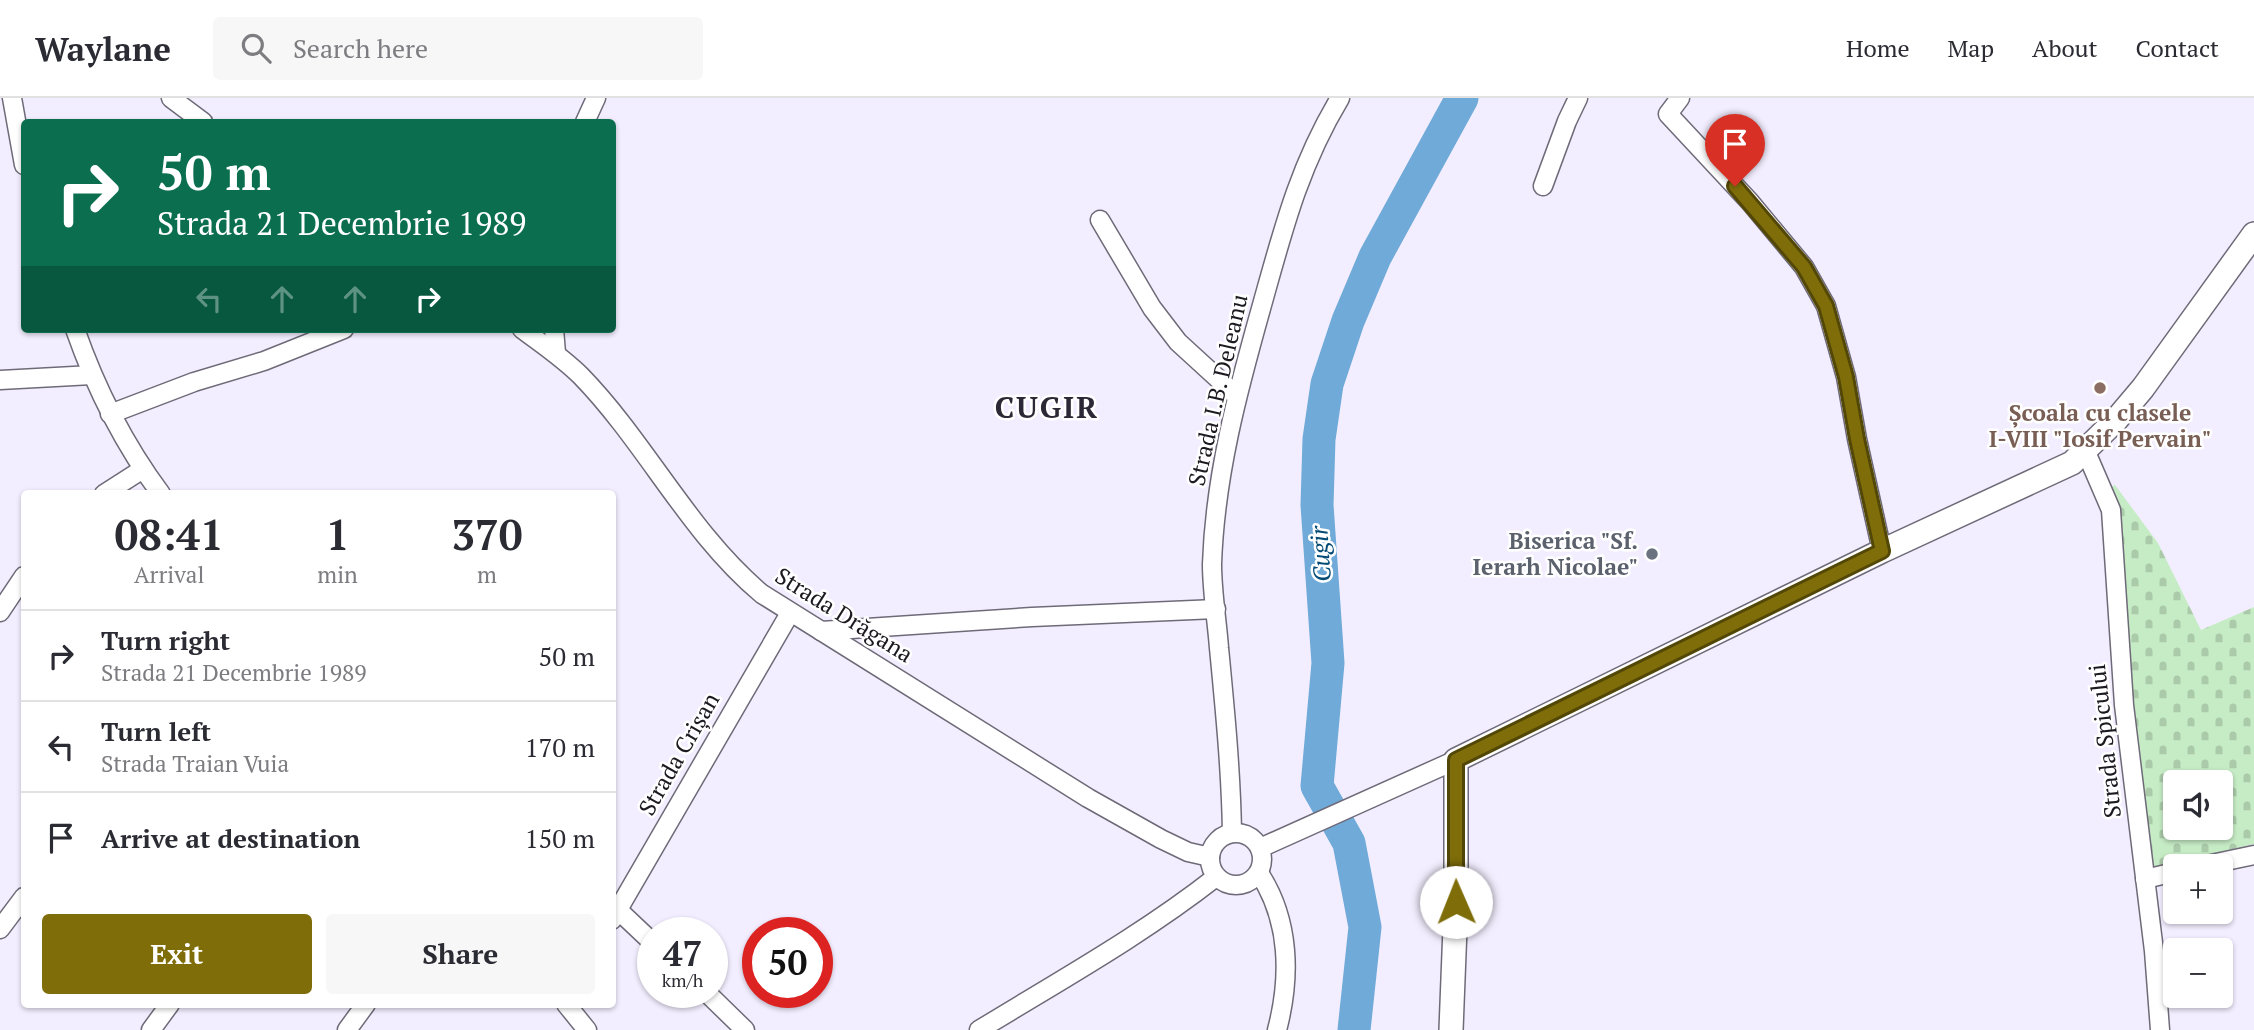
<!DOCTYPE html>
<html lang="en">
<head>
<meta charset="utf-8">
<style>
	:root { --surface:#fff; --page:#f7f7f7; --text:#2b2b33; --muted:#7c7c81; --line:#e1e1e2; --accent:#7e6d09 }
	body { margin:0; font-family:"PT Serif",serif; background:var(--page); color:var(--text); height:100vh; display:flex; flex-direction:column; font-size:26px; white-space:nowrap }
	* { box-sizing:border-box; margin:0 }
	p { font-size:23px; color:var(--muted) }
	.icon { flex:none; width:38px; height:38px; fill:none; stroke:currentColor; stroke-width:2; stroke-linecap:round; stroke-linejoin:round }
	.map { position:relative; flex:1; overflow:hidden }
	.panel { position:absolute; left:21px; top:392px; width:595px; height:518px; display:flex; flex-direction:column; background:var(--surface); border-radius:7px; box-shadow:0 2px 5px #0004 }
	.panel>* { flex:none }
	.banner { position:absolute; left:21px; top:21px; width:595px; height:214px; border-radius:7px; box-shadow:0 2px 5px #0004; background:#0b6e4f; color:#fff; overflow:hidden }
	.controls { position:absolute; left:2163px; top:672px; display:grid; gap:14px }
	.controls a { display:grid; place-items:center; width:70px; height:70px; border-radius:7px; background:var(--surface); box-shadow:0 2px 5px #0004; font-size:35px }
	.speed { position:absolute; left:637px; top:819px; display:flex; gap:14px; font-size:35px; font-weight:700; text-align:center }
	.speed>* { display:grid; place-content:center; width:91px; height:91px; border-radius:50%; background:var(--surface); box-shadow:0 2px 5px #0004; line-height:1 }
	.speed small { font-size:18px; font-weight:400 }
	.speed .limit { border:10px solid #d22; background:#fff; color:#111 }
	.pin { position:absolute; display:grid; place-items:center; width:60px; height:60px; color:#fff; margin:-72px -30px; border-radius:50% 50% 50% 0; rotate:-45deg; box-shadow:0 0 7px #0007 }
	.pin .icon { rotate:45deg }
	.me { position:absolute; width:77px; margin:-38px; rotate:359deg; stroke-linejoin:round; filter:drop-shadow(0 0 5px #0008) }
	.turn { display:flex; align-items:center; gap:24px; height:147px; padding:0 21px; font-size:32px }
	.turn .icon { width:91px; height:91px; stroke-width:2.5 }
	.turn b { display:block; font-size:49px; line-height:60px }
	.lanes { display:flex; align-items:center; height:66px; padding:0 21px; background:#0003; justify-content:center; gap:35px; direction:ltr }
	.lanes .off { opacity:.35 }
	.eta { display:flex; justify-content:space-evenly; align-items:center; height:119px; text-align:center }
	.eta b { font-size:42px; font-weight:700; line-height:49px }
	.button { display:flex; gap:14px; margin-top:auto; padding:14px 21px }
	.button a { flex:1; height:80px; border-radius:7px; background:var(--accent); color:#fff; font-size:28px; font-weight:700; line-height:80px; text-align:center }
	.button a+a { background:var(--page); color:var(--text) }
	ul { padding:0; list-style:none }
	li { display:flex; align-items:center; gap:21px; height:91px; padding:0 21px; border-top:2px solid var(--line) }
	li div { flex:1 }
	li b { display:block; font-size:26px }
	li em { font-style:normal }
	header { display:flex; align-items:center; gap:42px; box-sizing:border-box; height:98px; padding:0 35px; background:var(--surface); border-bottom:2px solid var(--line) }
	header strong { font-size:33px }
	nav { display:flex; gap:38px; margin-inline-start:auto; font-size:24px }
	.search { width:490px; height:63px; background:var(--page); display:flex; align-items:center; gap:18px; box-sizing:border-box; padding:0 24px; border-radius:7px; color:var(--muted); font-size:26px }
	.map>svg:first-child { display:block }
	.cemetery { fill:url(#cemetery-stones); fill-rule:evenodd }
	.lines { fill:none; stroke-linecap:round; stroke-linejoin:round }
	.river { stroke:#6faad8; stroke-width:33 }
	.minor-casing { stroke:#6f6a78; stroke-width:21 }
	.major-casing { stroke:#6f6a78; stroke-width:26 }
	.minor { stroke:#fff; stroke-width:18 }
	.major { stroke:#fff; stroke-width:23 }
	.route-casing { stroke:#524706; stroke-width:18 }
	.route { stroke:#7e6d09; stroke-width:12 }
	.education-dot { fill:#8d6e63; stroke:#fff; stroke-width:2.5 }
	.worship-dot { fill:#6b7280; stroke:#fff; stroke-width:2.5 }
	.labels { text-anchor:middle; stroke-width:5; stroke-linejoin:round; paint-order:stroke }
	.street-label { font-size:23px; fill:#1c1a20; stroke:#fff }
	.education-label { font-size:23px; font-weight:bold; fill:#785e54; stroke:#fff }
	.worship-label { font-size:23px; font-weight:bold; fill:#5b616d; stroke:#fff; text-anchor:end }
	.water-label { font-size:24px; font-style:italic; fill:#004a75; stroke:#fff }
	.district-label { font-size:30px; font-weight:bold; letter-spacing:2px; fill:#2c2835; stroke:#fff }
</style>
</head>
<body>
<header>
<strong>Waylane</strong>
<div class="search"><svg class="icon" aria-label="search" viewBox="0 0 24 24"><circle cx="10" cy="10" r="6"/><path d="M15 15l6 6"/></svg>Search here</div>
<nav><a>Home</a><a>Map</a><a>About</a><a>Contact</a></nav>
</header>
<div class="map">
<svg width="2254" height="932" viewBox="0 0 2254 932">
	<defs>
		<pattern id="cemetery-stones" width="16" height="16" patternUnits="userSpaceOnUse" patternTransform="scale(1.75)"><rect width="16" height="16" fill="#c6ecc5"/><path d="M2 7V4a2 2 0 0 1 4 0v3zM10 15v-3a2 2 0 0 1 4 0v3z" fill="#aacaa9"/></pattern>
	</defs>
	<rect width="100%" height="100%" fill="#f3eeff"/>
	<!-- cemetery -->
	<path class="cemetery" d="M2115,387L2158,445L2201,532L2254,509V746L2152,770L2135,642L2109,390ZM2175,684H2221V730H2175Z"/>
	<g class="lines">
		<!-- river -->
		<path class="river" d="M1354,932L1365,829L1349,745L1317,688L1328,565L1317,407L1319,341L1327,286L1348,223L1375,159L1462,0"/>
		<defs>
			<g id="minor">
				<path d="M12,0L24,67"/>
				<path d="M171,0L203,24"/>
				<path d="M1680,0L1668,16L1750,104L1804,169L1826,208L1846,279L1857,341L1882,453"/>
				<path d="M585,24L596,0"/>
				<path d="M1543,88L1567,23L1578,0"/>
				<path d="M1100,122L1152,210L1178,244L1237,298"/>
				<path d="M75,231C96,291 123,345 161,396"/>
				<path d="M522,231C542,246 563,260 581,278C647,346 689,435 762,496L1088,700L1161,741L1188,754L1210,759"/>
				<path d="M554,231L556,255"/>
				<path d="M0,282L92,277"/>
				<path d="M110,316L194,284L264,263L344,231"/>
				<path d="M2086,354L2111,412L2124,607L2154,853L2160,932"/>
				<path d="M104,396L143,371"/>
				<path d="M0,514L24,478"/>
				<path d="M821,533L1032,519L1216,511"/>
				<circle cx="1236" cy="761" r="26"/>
				<path d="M1232,735C1231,673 1225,612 1219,550C1217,523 1212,494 1212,466C1215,377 1238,292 1262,207C1283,132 1299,68 1340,0"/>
				<path d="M1260,750L1456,662"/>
				<path d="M2202,768L2254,757"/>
				<path d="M1259,775C1290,822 1291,879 1277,932"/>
				<path d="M2145,781L2175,774"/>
				<path d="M617,811L653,845"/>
				<path d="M612,822L790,515"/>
				<path d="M0,831L24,799"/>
				<path d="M706,894L745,932"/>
				<path d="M566,906L587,932"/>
				<path d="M151,932L170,906"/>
				<path d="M347,932L366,906"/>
				<path d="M979,932C1059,883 1142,837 1216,779"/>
			</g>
			<path id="major" d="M1451,932L1456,804V662L1882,453L2072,365L2116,322L2143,290L2254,136"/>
		</defs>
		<!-- minor casing -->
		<use href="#minor" class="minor-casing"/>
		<!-- major casing -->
		<use href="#major" class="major-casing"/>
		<!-- minor -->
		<use href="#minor" class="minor"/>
		<!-- major -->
		<use href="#major" class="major"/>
	</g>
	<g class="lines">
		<defs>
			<path id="route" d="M1456,804V662L1882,453L1857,341L1846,279L1826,208L1804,169L1735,88"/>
		</defs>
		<!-- route casing -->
		<use href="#route" class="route-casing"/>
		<!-- route -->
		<use href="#route" class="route"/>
	</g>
	<!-- markers -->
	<circle class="education-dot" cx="2100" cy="290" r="7"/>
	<circle class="worship-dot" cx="1652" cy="456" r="7"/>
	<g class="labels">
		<!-- street labels -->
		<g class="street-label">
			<text transform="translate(1218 292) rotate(-77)" y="8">Strada I.B. Deleanu</text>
			<text transform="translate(844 517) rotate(32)" y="8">Strada Drăgana</text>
			<text transform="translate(2105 643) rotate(-96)" y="8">Strada Spicului</text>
			<text transform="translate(679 656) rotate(-60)" y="8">Strada Crișan</text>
		</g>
		<!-- education labels -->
		<g class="education-label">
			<text x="2100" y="323">Școala cu clasele<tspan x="2100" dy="26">I-VIII "Iosif Pervain"</tspan></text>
		</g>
		<!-- worship labels -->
		<g class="worship-label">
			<text x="1638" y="451">Biserica "Sf.<tspan x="1638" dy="26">Ierarh Nicolae"</tspan></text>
		</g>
		<!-- water labels -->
		<g class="water-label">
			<text transform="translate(1321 456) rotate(-94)" y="8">Cugir</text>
		</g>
		<!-- district labels -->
		<g class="district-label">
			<text x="1047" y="320">CUGIR</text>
		</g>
	</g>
</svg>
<div class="controls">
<a><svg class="icon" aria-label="sound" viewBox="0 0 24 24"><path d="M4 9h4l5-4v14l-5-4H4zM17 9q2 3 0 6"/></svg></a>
<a>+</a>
<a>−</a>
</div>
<div class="speed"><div>47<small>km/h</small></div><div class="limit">50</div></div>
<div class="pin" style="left:1735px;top:88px;background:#d93025"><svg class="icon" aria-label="arrive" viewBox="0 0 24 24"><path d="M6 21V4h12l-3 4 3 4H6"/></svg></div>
<svg class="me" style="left:1456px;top:804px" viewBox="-20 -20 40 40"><circle r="19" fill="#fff"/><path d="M0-13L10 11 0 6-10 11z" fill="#7e6d09"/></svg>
<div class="banner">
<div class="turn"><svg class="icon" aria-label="right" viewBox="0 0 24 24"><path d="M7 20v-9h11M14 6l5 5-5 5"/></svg><div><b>50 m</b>Strada 21 Decembrie 1989</div></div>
<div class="lanes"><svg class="icon off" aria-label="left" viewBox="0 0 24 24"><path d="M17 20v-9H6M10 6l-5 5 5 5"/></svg><svg class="icon off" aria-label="ahead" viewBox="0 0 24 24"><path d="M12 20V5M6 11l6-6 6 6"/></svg><svg class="icon off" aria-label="ahead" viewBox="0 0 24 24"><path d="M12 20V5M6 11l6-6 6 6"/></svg><svg class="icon" aria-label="right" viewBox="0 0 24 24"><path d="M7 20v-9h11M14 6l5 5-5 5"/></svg></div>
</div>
<section class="panel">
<div class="eta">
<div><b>08:41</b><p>Arrival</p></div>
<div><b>1</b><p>min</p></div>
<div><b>370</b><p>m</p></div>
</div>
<ul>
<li><svg class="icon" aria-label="right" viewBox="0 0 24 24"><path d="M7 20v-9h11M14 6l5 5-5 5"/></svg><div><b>Turn right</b><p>Strada 21 Decembrie 1989</p></div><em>50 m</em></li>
<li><svg class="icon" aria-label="left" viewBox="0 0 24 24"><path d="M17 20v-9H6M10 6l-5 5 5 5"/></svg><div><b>Turn left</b><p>Strada Traian Vuia</p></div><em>170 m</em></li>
<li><svg class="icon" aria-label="arrive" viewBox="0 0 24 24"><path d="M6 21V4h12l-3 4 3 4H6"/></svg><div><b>Arrive at destination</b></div><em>150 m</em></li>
</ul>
<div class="button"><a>Exit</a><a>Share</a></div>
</section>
</div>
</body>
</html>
